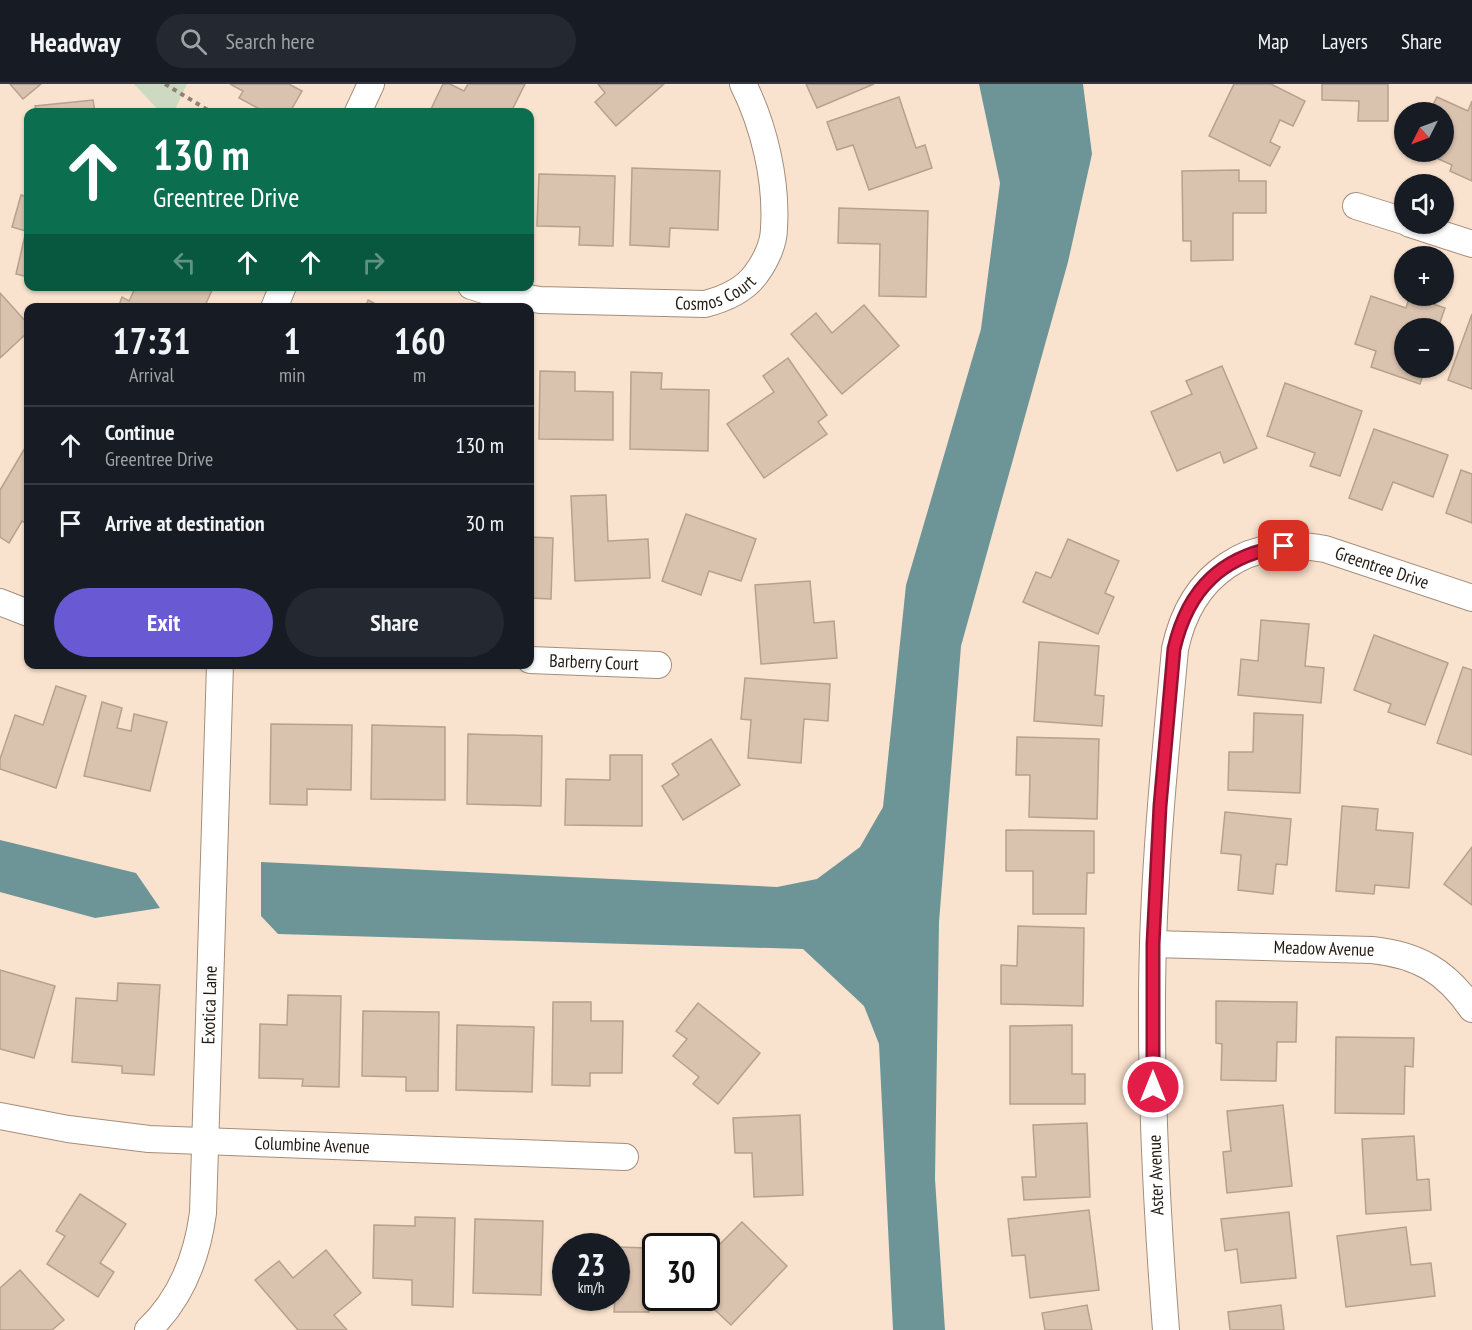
<!DOCTYPE html>
<html lang="en">
<head>
<meta charset="utf-8">
<style>
	:root { --surface:#171b24; --page:#242831; --text:#f1f3f6; --muted:#9ea1a6; --line:#363941; --accent:#6959d3 }
	body { margin:0; font-family:"PT Sans Narrow",sans-serif; background:var(--page); color:var(--text); height:100vh; display:flex; flex-direction:column; font-size:22px; white-space:nowrap }
	* { box-sizing:border-box; margin:0 }
	p { font-size:20px; color:var(--muted) }
	.icon { flex:none; width:33px; height:33px; fill:none; stroke:currentColor; stroke-width:2; stroke-linecap:round; stroke-linejoin:round }
	.map { position:relative; flex:1; overflow:hidden }
	.sheet { position:absolute; left:24px; top:219px; width:510px; height:366px; display:flex; flex-direction:column; background:var(--surface); border-radius:12px; box-shadow:0 2px 4px #0004 }
	.sheet>* { flex:none }
	.banner { position:absolute; left:24px; top:24px; width:510px; height:183px; border-radius:12px; box-shadow:0 2px 4px #0004; background:#0b6e4f; color:#fff; overflow:hidden }
	.needle { width:39px; rotate:228deg }
	.controls { position:absolute; left:1394px; top:18px; display:grid; gap:12px }
	.controls a { display:grid; place-items:center; width:60px; height:60px; border-radius:50%; background:var(--surface); box-shadow:0 2px 4px #0004; font-size:30px }
	.speed { position:absolute; left:552px; top:1149px; display:flex; gap:12px; font-size:30px; font-weight:700; text-align:center }
	.speed>* { display:grid; place-content:center; width:78px; height:78px; border-radius:50%; background:var(--surface); box-shadow:0 2px 4px #0004; line-height:1 }
	.speed small { font-size:15px; font-weight:400 }
	.speed .limit { border:3px solid #111; border-radius:9px; background:#fff; color:#111 }
	.pin { position:absolute; display:grid; place-items:center; width:51px; height:51px; color:#fff; margin:-26px; border-radius:12px; box-shadow:0 3px 9px #0006 }
	.me { position:absolute; width:66px; margin:-33px; rotate:0deg; stroke-linejoin:round; filter:drop-shadow(0 0 4px #0008) }
	.turn { display:flex; align-items:center; gap:21px; height:126px; padding:0 30px; font-size:27px }
	.turn .icon { width:78px; height:78px; stroke-width:2.5 }
	.turn b { display:block; font-size:42px; line-height:51px }
	.lanes { display:flex; align-items:center; height:57px; padding:0 30px; background:#0003; justify-content:center; gap:30px; direction:ltr }
	.lanes .off { opacity:.35 }
	.eta { display:flex; justify-content:space-evenly; align-items:center; height:102px; text-align:center }
	.eta b { font-size:36px; font-weight:600; line-height:42px }
	.primary-button { display:flex; gap:12px; margin-top:auto; padding:12px 30px }
	.primary-button a { flex:1; height:69px; border-radius:36px; background:var(--accent); color:#fff; font-size:24px; font-weight:600; line-height:69px; text-align:center }
	.primary-button a+a { background:var(--page); color:var(--text) }
	ul { padding:0; list-style:none }
	li { display:flex; align-items:center; gap:18px; height:78px; padding:0 30px; border-top:2px solid var(--line) }
	li div { flex:1 }
	li b { display:block; font-size:22px }
	li em { font-style:normal }
	header { display:flex; align-items:center; gap:36px; box-sizing:border-box; height:84px; padding:0 30px; background:var(--surface); border-bottom:2px solid var(--line) }
	header strong { font-size:28px }
	nav { display:flex; gap:33px; margin-inline-start:auto; font-size:21px }
	.search { width:420px; height:54px; background:var(--page); display:flex; align-items:center; gap:15px; box-sizing:border-box; padding:0 21px; border-radius:33px; color:var(--muted); font-size:22px }
	.map>svg:first-child { display:block }
	.green { fill:#ced9c1 }
	.water { fill:#6d9598 }
	.building { fill:#d9c2ae; stroke:#b6a18d; stroke-width:1.5 }
	.lines { fill:none; stroke-linecap:round; stroke-linejoin:round }
	.minor-casing { stroke:#a48e7b; stroke-width:28 }
	.path { stroke:#918173; stroke-width:4; stroke-dasharray:4.5 4.5; stroke-linecap:butt }
	.minor { stroke:#fff; stroke-width:26 }
	.route-casing { stroke:#92132f; stroke-width:15 }
	.route { stroke:#e11d48; stroke-width:10 }
	.labels { text-anchor:middle; stroke-width:5; stroke-linejoin:round; paint-order:stroke }
	.street-label { font-size:18px; fill:#231b13; stroke:#fff }
</style>
</head>
<body>
<header>
<strong>Headway</strong>
<div class="search"><svg class="icon" aria-label="search" viewBox="0 0 24 24"><circle cx="10" cy="10" r="6"/><path d="M15 15l6 6"/></svg>Search here</div>
<nav><a>Map</a><a>Layers</a><a>Share</a></nav>
</header>
<div class="map">
<svg width="1472" height="1246" viewBox="0 0 1472 1246">
	<rect width="100%" height="100%" fill="#fae3ce"/>
	<!-- green -->
	<path class="green" d="M134,0H187L174,28H160Z"/>
	<!-- water -->
	<g class="water">
		<path d="M979,0H1083L1092,70L1068,178L961,562L939,838L935,1095L945,1246H893L879,960L864,922L803,865L278,850L261,832V778L777,803L817,795L860,763L883,723L906,501L981,245L1000,99Z"/>
		<path d="M0,756L136,789L160,824L95,834L0,808Z"/>
	</g>
	<!-- building -->
	<g class="building">
		<path d="M10,0H41L23,15Z"/>
		<path d="M230,0H289L302,7L290,28H265L239,14L243,7Z"/>
		<path d="M443,0H450L464,7L468,0H525L511,28H439L431,25Z"/>
		<path d="M598,0H664L616,42L595,18L605,9Z"/>
		<path d="M806,0H874L817,24Z"/>
		<path d="M1234,0H1271L1305,17L1293,42L1280,36L1270,58L1280,63L1270,82L1209,52Z"/>
		<path d="M1322,0H1388V37H1358L1359,17L1322,16Z"/>
		<path d="M899,13L916,64L925,61L932,84L869,106L853,61L837,66L827,38Z"/>
		<path d="M1437,13L1468,27L1472,17V97L1450,87L1452,81L1423,68H1443V28H1429Z"/>
		<path d="M93,16L95,28H36L35,22Z"/>
		<path d="M632,84L720,87L718,146L670,144L669,163L630,161Z"/>
		<path d="M1239,86V97H1266V129H1233V176L1191,177V157H1183L1182,87Z"/>
		<path d="M539,90L615,92L613,162L579,161L580,143L537,142Z"/>
		<path d="M21,111L28,113V193L16,190L26,147L12,143Z"/>
		<path d="M839,124L928,127L926,213L879,212L880,160L838,159Z"/>
		<path d="M136,202H211L213,204L204,224H118L122,213L129,217Z"/>
		<path d="M0,209L28,240V248L0,274Z"/>
		<path d="M1371,212L1406,224L1410,212L1445,224L1438,244H1404V284H1425L1420,300L1371,283L1376,267L1355,260Z"/>
		<path d="M368,216L383,224H365Z"/>
		<path d="M864,221L899,262L842,310L791,250L816,229L832,249Z"/>
		<path d="M1472,230V305L1448,296Z"/>
		<path d="M788,274L827,331L818,338L827,350L764,394L727,340L774,308L763,292Z"/>
		<path d="M1222,282L1257,364L1224,379L1220,368L1177,387L1151,328L1192,310L1186,297Z"/>
		<path d="M540,287L575,288V307L613,308V356L539,355Z"/>
		<path d="M631,288L662,289L661,305L709,306L708,367L630,365Z"/>
		<path d="M1285,299L1362,327L1340,392L1310,382L1315,369L1267,352Z"/>
		<path d="M1374,345L1448,371L1433,413L1393,398L1382,426L1349,414Z"/>
		<path d="M28,359V441L22,437L9,459L0,453V406Z"/>
		<path d="M1461,386L1472,390V439L1446,429Z"/>
		<path d="M606,411L608,457L648,455L650,494L575,497L571,412Z"/>
		<path d="M686,430L756,455L741,497L709,487L701,511L662,497Z"/>
		<path d="M530,453L553,454L551,515L530,514Z"/>
		<path d="M1068,455L1119,477L1105,509L1114,513L1098,550L1023,518L1036,488L1051,494Z"/>
		<path d="M810,497L814,539L834,537L837,574L761,580L755,501Z"/>
		<path d="M1261,536L1309,540L1305,582L1324,584L1321,619L1238,611L1241,575L1258,577Z"/>
		<path d="M1374,551L1448,579L1425,641L1388,628L1391,620L1354,606Z"/>
		<path d="M1039,558L1099,562L1095,611L1104,612L1102,642L1034,637Z"/>
		<path d="M1463,583L1472,586V671L1437,659Z"/>
		<path d="M745,594L830,600L828,637L804,635L801,679L748,674L751,636L741,635Z"/>
		<path d="M56,602L86,612L56,704L0,685V675L15,631L43,641Z"/>
		<path d="M102,618L122,624L117,644L131,647L134,630L167,638L150,707L84,692Z"/>
		<path d="M1254,629L1303,631L1300,709L1228,706L1229,668H1253Z"/>
		<path d="M271,640L352,641L351,706L307,705V721L270,720Z"/>
		<path d="M372,641L445,643V716L371,715Z"/>
		<path d="M468,650L542,652L541,722L467,720Z"/>
		<path d="M1017,653L1099,655L1097,735L1029,733L1030,691H1016Z"/>
		<path d="M711,655L740,701L683,736L662,702L679,691L672,680Z"/>
		<path d="M610,671H642V742L565,741L566,695L610,696Z"/>
		<path d="M1342,722L1378,725L1376,746L1413,749L1409,804L1375,801L1374,810L1336,807Z"/>
		<path d="M1225,728L1291,735L1287,781L1276,780L1273,810L1238,806L1241,771L1221,769Z"/>
		<path d="M1006,746L1094,747V789H1087L1086,830H1033V787H1006Z"/>
		<path d="M1472,763V821L1444,800Z"/>
		<path d="M1018,842L1084,844L1083,922L1001,920V881L1017,882Z"/>
		<path d="M0,886L55,902L34,974L0,965Z"/>
		<path d="M118,899L160,901L154,991L122,989V982L72,978L76,914L117,917Z"/>
		<path d="M288,911L341,912L339,1003L302,1002L303,995L259,994L260,940L287,941Z"/>
		<path d="M1216,917L1297,918L1296,958H1277L1276,997L1221,996L1222,960L1216,959Z"/>
		<path d="M553,918H591V937H623L622,989H590V1002L552,1001Z"/>
		<path d="M698,919L760,969L718,1020L693,1000L699,993L673,972L687,955L676,947Z"/>
		<path d="M363,927L439,928L438,1007H406V993L362,992Z"/>
		<path d="M457,941L534,943L532,1008L456,1006Z"/>
		<path d="M1072,941V990H1085V1020H1010V942Z"/>
		<path d="M1336,953L1414,954L1413,983L1405,982L1404,1030L1335,1029Z"/>
		<path d="M1283,1021L1292,1102L1227,1109L1223,1068L1231,1067L1227,1027Z"/>
		<path d="M800,1031L803,1111L754,1113L752,1069H735L733,1034Z"/>
		<path d="M1087,1039L1090,1113L1024,1116L1022,1093H1036L1033,1041Z"/>
		<path d="M1414,1052L1417,1096L1429,1095L1431,1126L1366,1130L1362,1055Z"/>
		<path d="M80,1110L126,1140L100,1179L114,1188L98,1213L47,1180L65,1152L56,1147Z"/>
		<path d="M1089,1126L1099,1206L1030,1214L1025,1171L1012,1172L1008,1135Z"/>
		<path d="M1289,1128L1296,1194L1241,1199L1237,1165L1225,1167L1221,1135Z"/>
		<path d="M415,1133L455,1134L453,1223L412,1221V1196L373,1194L374,1141L415,1142Z"/>
		<path d="M475,1135L543,1137L541,1211L473,1209Z"/>
		<path d="M742,1138L787,1182L731,1241L702,1214H706V1174Z"/>
		<path d="M1406,1143L1411,1181L1431,1179L1435,1212L1346,1223L1337,1152Z"/>
		<path d="M616,1163L650,1164L649,1228H614L615,1214H616Z"/>
		<path d="M326,1166L361,1209L334,1231L347,1246H298L255,1196L279,1177L293,1194Z"/>
		<path d="M20,1186L64,1236L52,1246H0V1204Z"/>
		<path d="M1087,1221L1092,1246H1045L1042,1229Z"/>
		<path d="M1281,1221L1284,1246H1230L1228,1228Z"/>
	</g>
	<g class="lines">
		<defs>
			<g id="minor">
				<path d="M358,28L371,0"/>
				<path d="M1356,122L1404,137"/>
				<path d="M1410,140L1472,160"/>
				<path id="s1" d="M471,202L487,207L540,216L705,220C724,215 744,207 756,190C765,178 774,160 774,144C777,96 764,42 743,0"/>
				<path d="M274,224L283,202"/>
				<path d="M0,518L28,529"/>
				<path id="s2" d="M530,576L658,581"/>
				<path id="s3" d="M1153,860L1372,866C1418,871 1446,887 1472,925"/>
				<path id="s4" d="M0,1032L68,1045L149,1055L625,1073"/>
				<path id="s5" d="M148,1246C181,1215 197,1173 203,1129L220,580"/>
				<path id="s6" d="M1166,1246C1156,1118 1149,988 1153,860C1156,761 1166,663 1175,565C1191,489 1249,451 1325,465L1472,514"/>
			</g>
		</defs>
		<!-- minor casing -->
		<use href="#minor" class="minor-casing"/>
		<!-- path -->
		<path class="path" d="M165,0L211,28"/>
		<!-- minor -->
		<use href="#minor" class="minor"/>
	</g>
	<g class="lines">
		<defs>
			<path id="route" d="M1153,1003V860L1160,722L1174,565C1188,504 1223,471 1284,462"/>
		</defs>
		<!-- route casing -->
		<use href="#route" class="route-casing"/>
		<!-- route -->
		<use href="#route" class="route"/>
	</g>
	<g class="labels">
		<!-- street labels -->
		<g class="street-label">
			<text dy="6" stroke="none"><textPath href="#s1" startOffset="248">Cosmos Court</textPath></text>
			<text dy="6" stroke="none"><textPath href="#s6" startOffset="945">Greentree Drive</textPath></text>
			<text dy="6" stroke="none"><textPath href="#s2" startOffset="64">Barberry Court</textPath></text>
			<text dy="6" stroke="none"><textPath href="#s3" startOffset="171">Meadow Avenue</textPath></text>
			<text dy="6" stroke="none"><textPath href="#s5" startOffset="340">Exotica Lane</textPath></text>
			<text dy="6" stroke="none"><textPath href="#s4" startOffset="314">Columbine Avenue</textPath></text>
			<text transform="translate(1156 1091) rotate(-92)" y="6">Aster Avenue</text>
		</g>
	</g>
</svg>
<div class="controls">
<a><svg class="needle" viewBox="-14 -14 28 28"><path d="M0-13l5 13h-10z" fill="#e53935"/><path d="M0 13l5-13h-10z" fill="#9ea1a6"/></svg></a>
<a><svg class="icon" aria-label="sound" viewBox="0 0 24 24"><path d="M4 9h4l5-4v14l-5-4H4zM17 9q2 3 0 6"/></svg></a>
<a>+</a>
<a>−</a>
</div>
<div class="speed"><div>23<small>km/h</small></div><div class="limit">30</div></div>
<div class="pin" style="left:1284px;top:462px;background:#d93025"><svg class="icon" aria-label="arrive" viewBox="0 0 24 24"><path d="M6 21V4h12l-3 4 3 4H6"/></svg></div>
<svg class="me" style="left:1153px;top:1003px" viewBox="-20 -20 40 40"><circle r="17" fill="#e11d48" stroke="#fff" stroke-width="3"/><path d="M0-11L8 9 0 5-8 9z" fill="#fff"/></svg>
<div class="banner">
<div class="turn"><svg class="icon" aria-label="ahead" viewBox="0 0 24 24"><path d="M12 20V5M6 11l6-6 6 6"/></svg><div><b>130 m</b>Greentree Drive</div></div>
<div class="lanes"><svg class="icon off" aria-label="left" viewBox="0 0 24 24"><path d="M17 20v-9H6M10 6l-5 5 5 5"/></svg><svg class="icon" aria-label="ahead" viewBox="0 0 24 24"><path d="M12 20V5M6 11l6-6 6 6"/></svg><svg class="icon" aria-label="ahead" viewBox="0 0 24 24"><path d="M12 20V5M6 11l6-6 6 6"/></svg><svg class="icon off" aria-label="right" viewBox="0 0 24 24"><path d="M7 20v-9h11M14 6l5 5-5 5"/></svg></div>
</div>
<section class="sheet">
<div class="eta">
<div><b>17:31</b><p>Arrival</p></div>
<div><b>1</b><p>min</p></div>
<div><b>160</b><p>m</p></div>
</div>
<ul>
<li><svg class="icon" aria-label="ahead" viewBox="0 0 24 24"><path d="M12 20V5M6 11l6-6 6 6"/></svg><div><b>Continue</b><p>Greentree Drive</p></div><em>130 m</em></li>
<li><svg class="icon" aria-label="arrive" viewBox="0 0 24 24"><path d="M6 21V4h12l-3 4 3 4H6"/></svg><div><b>Arrive at destination</b></div><em>30 m</em></li>
</ul>
<div class="primary-button"><a>Exit</a><a>Share</a></div>
</section>
</div>
</body>
</html>
